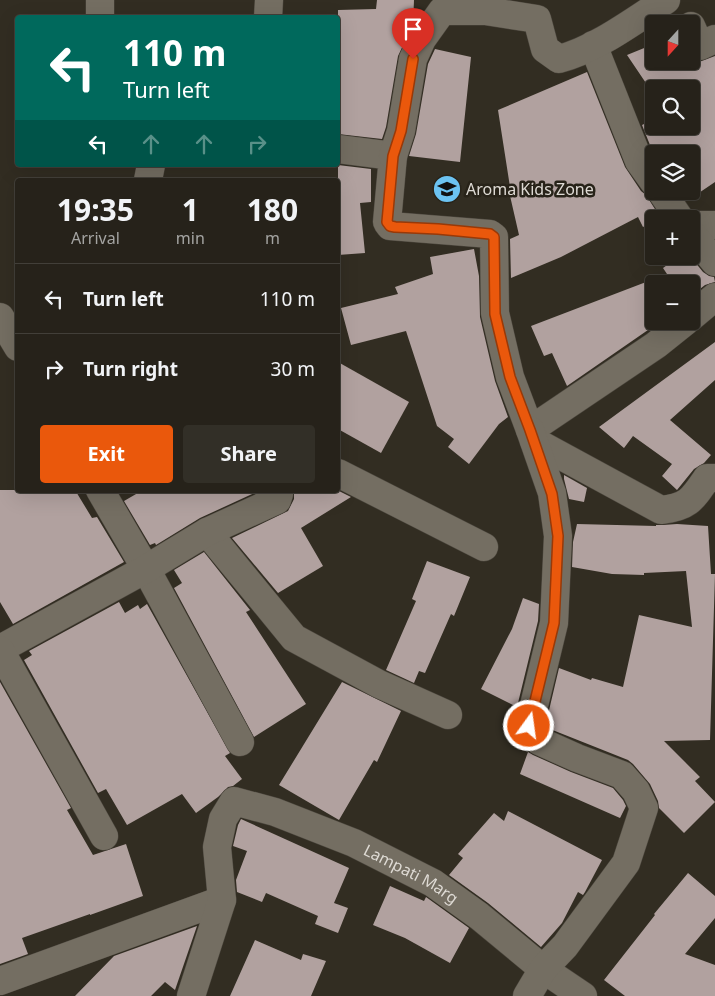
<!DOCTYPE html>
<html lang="en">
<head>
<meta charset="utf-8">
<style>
	:root { --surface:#26221a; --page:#322f27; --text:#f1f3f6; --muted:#a4a4a2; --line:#423f39; --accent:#ea580c }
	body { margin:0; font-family:"Noto Sans",sans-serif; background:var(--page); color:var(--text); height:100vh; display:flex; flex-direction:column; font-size:19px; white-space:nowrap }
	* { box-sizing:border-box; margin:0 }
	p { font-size:16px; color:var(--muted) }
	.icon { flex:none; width:28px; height:28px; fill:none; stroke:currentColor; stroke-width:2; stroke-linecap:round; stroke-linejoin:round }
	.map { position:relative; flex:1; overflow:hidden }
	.side { position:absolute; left:15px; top:178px; width:325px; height:315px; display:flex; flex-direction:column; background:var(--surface); border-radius:5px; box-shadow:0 5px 20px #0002,0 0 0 1px var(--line) }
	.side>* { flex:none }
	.guide { position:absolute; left:15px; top:15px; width:325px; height:152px; border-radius:5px; box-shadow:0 5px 20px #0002,0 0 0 1px var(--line); background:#00695c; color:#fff; overflow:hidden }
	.needle { width:32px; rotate:201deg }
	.fabs { position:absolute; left:645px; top:15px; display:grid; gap:10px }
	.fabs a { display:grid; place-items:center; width:55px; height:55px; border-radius:5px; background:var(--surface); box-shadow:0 5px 20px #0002,0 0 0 1px var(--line); font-size:25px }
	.pin { position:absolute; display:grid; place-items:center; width:42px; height:42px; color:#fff; margin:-51px -21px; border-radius:50% 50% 50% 0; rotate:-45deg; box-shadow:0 0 5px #0007 }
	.pin .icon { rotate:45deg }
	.me { position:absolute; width:55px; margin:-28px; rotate:14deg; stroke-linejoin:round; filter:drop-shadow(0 0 4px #0008) }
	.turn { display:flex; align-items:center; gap:18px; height:105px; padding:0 25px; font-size:22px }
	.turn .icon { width:65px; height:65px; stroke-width:2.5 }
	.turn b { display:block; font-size:35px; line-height:42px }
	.lanes { display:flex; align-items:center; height:48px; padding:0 25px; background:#0003; justify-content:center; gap:25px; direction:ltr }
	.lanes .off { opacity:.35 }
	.eta { display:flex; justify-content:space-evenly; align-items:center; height:85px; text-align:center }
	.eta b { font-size:30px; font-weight:700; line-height:35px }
	.action { display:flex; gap:10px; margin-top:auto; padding:10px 25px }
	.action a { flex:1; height:58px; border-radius:5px; background:var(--accent); color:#fff; font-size:20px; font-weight:700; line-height:58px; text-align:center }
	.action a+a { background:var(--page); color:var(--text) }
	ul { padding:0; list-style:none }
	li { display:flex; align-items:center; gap:15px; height:70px; padding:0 25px; border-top:1px solid var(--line) }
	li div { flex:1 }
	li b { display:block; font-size:19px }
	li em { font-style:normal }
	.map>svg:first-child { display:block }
	.building { fill:#b1a19f }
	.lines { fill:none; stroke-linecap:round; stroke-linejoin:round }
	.minor-casing { stroke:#4d483f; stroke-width:29 }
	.minor { stroke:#746e62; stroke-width:28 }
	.route-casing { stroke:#983908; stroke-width:12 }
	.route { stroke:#ea580c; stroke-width:9 }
	.labels { text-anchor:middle; stroke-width:5; stroke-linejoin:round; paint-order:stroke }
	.poi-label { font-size:16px; fill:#dedad4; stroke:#282319; text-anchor:start }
	.street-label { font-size:16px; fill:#dedad4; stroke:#282319 }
</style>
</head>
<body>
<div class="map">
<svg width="715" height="996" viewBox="0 0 715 996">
	<rect width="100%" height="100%" fill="#322d22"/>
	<!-- building -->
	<g class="building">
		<path d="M377,0H414L413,25L398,56L386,127L382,139L338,134V10L376,9Z"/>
		<path d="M654,44V61H691V59L699,62L715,56V182L687,201L680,191H691V154L654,155L642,125L654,119V126H691V89H654V95L627,55Z"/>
		<path d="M435,49L471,57L460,162L409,156L416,134L428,64Z"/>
		<path d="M587,72L625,167L641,191L646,195L660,217L654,219V221L643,227L638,217L561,257L511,278L510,239L519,235L508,187H510L498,110Z"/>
		<path d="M338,165L371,169V202L360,203L365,253L338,255Z"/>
		<path d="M474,249L479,276L480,317L495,381L508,417L499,424L469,464L448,447L454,439L437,426L406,331L351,345L341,308L398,294L395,287L433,274L430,257Z"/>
		<path d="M680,256H690L703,272L709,276L714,277L715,282L705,285L691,296V284H654V321H661L567,386L552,353L544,356L531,326L667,274L663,268Z"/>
		<path d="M715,342V380L670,420L711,455L704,463L694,469L677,490L662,476L672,464L633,436L624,448L599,427Z"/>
		<path d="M338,362L409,402L381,453L338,429Z"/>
		<path d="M564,475L587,488L584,502L569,499L564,479Z"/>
		<path d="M0,490H75L92,518L97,517L124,562L13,624L0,602Z"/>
		<path d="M143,490H261L200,518L156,545L155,543L150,545L124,501Z"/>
		<path d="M294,490H337L351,497L301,528L323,566L278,593L232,538L288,511L294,499Z"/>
		<path d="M577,524L656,526V525H663L677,524L708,526L711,574H715L710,740L664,741L700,777L695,781L715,802L684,833L659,808L658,801L650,784L633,764L628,760L550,729L546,723L559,668L591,680L592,678L623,687L639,615L692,627L686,571L644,573V575L612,574L572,567L573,542Z"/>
		<path d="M204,552L250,610L246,612L306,704L254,737L174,588L182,583L174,570Z"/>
		<path d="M427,561L470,577L454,616L451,614L425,673L419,671L414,683L386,670L416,601L412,599Z"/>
		<path d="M523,598L539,604L538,621L517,707L481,689L512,629Z"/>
		<path d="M119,602L125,613L138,605L140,609L147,604L230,753L225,756L242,779L233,786L228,787L218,797L196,813L182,794L127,825L106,789L98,793L24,660L32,655L29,651Z"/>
		<path d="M0,682L71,808L67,810L93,855L126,844L143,896L90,915V914L22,938L28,954L0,964Z"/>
		<path d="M342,682L401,711L377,762L374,760L339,820L279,785Z"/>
		<path d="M528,752L533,755L571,772L613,788L623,800L626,806L620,818L520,774Z"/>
		<path d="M508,811L602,860L585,892L583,895L578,892L562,923L541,947L488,903L449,875L463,858L458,854L494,813L504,821Z"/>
		<path d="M241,819L349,868L334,903L348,908L338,933L315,924L318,916L266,893L262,902L237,892L236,880L247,851L233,846L238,825Z"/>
		<path d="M688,873L715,896V918L685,954L715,965V996H625L604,980L655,915L654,914Z"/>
		<path d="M390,886L424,901L426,897L469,928L450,963L405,938L373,925Z"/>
		<path d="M197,926L175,990L165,982L151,996H75L114,956Z"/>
		<path d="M255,940L301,960L303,954L326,961L311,996H230Z"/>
	</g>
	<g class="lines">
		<defs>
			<g id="minor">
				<path d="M100,0V18"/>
				<path d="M268,18L269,0"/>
				<path d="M691,26L700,46L715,39"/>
				<path d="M593,45L639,161L654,182"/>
				<path d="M338,149L393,156L387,222L390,226L490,234L494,237L495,313L510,377L530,430L656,345L686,321"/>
				<path d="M393,156L401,131L413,59L422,39L442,11H485L537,19L545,49L559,59C595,50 635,20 666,0"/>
				<path d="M148,180L151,165"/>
				<path d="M661,191L680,219"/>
				<path d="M691,225H715"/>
				<path d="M691,233L715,262"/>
				<path d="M0,317L18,347"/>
				<path d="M691,317L715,297"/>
				<path d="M534,441L661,510C688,507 692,500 707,478H715"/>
				<path d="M338,473L484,547"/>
				<path d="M100,490L146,569L240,742"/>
				<path d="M207,532L294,638L379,684L448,715"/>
				<path d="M0,649L146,569L207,532L277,500L279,494L277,490"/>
				<path d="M0,650L104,836"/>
				<path d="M0,981L222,900"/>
				<path id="s1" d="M191,996L222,900L217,847L223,819L234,801L275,812L354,843L433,883L479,916L543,969L583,996"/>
				<path d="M527,996L543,969L565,946L626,863L644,808L636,791L622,775L577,758L539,741L529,726L554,623L558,536L552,493L530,430"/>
			</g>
		</defs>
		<!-- minor casing -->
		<use href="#minor" class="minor-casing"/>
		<!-- minor -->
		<use href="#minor" class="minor"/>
	</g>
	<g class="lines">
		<defs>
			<path id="route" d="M413,59L401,131L393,156L387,222L390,226L395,227L438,229L490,234L494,237L495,314L510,377L530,430L552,494L558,536L554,623L529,726"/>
		</defs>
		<!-- route casing -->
		<use href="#route" class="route-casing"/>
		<!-- route -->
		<use href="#route" class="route"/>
	</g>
	<!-- icons -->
	<defs>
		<symbol id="school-disc" viewBox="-11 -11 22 22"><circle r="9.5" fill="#6cc3f2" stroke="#282319"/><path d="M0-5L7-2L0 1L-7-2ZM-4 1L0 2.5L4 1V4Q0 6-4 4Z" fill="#111"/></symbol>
	</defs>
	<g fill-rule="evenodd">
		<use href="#school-disc" x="431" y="173" width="32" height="32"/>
	</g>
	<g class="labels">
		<!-- poi labels -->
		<g class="poi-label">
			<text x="466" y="195">Aroma Kids Zone</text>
		</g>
		<!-- street labels -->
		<g class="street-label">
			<text dy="6" stroke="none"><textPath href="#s1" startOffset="396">Lampati Marg</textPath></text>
		</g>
	</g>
</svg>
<div class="fabs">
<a><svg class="needle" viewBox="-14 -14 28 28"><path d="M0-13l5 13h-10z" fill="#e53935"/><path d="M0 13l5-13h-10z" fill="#a4a4a2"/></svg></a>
<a><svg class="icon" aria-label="search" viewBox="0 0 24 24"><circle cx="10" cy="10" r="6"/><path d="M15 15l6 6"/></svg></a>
<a><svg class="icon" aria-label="layers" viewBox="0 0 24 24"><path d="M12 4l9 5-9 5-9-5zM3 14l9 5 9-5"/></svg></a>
<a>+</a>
<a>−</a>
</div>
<div class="pin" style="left:413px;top:59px;background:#d93025"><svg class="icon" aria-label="arrive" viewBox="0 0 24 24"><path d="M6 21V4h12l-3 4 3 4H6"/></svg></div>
<svg class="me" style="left:529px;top:726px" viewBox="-20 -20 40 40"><circle r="17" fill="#ea580c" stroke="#fff" stroke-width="3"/><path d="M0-11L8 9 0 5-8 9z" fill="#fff"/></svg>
<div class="guide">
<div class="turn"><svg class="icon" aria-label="left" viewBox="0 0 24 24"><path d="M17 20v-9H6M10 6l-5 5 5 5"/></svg><div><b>110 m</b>Turn left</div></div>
<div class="lanes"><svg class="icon" aria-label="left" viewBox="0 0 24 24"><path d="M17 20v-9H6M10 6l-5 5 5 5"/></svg><svg class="icon off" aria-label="ahead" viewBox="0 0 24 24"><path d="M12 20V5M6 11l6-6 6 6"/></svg><svg class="icon off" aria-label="ahead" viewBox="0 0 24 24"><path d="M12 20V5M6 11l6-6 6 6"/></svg><svg class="icon off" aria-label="right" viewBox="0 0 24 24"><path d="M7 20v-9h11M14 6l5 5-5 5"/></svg></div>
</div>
<section class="side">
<div class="eta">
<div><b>19:35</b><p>Arrival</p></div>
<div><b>1</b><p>min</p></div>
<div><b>180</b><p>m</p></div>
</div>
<ul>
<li><svg class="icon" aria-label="left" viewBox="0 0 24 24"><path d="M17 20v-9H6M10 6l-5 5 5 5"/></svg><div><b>Turn left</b></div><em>110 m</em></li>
<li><svg class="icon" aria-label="right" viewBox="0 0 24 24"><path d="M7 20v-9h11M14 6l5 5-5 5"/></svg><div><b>Turn right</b></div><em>30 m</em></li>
</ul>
<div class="action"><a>Exit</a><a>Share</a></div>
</section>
</div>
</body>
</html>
